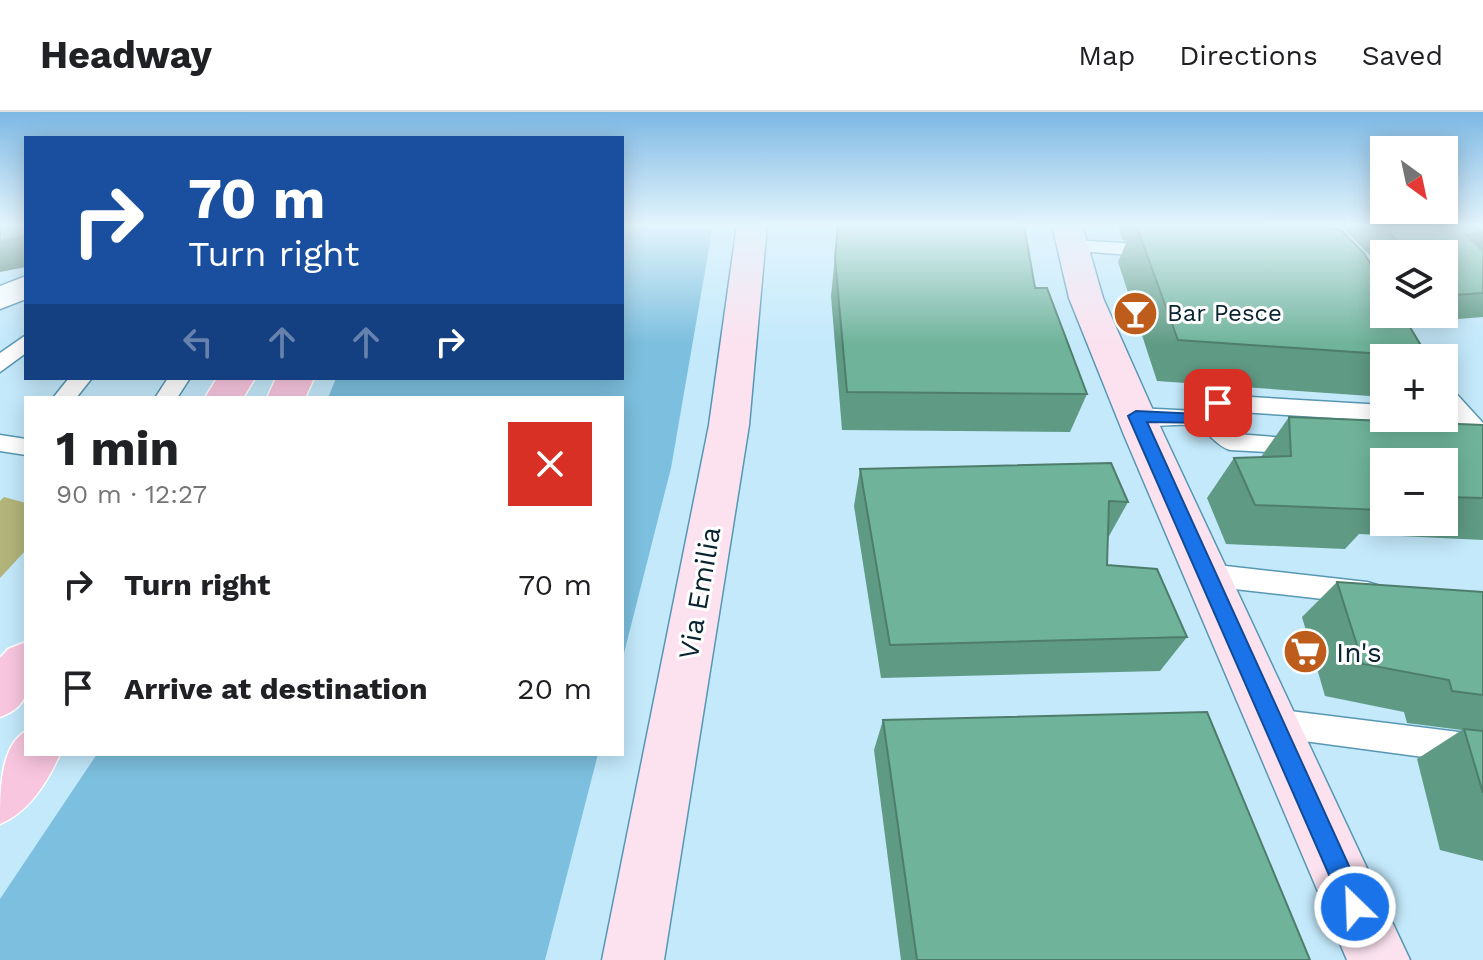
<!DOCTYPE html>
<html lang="en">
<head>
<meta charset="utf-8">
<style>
	:root { --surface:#fff; --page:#f6f6f6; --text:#202124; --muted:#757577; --line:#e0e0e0 }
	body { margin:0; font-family:"Work Sans",sans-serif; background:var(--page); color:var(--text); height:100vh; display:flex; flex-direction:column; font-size:30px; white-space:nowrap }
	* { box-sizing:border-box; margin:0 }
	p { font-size:26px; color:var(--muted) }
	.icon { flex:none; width:44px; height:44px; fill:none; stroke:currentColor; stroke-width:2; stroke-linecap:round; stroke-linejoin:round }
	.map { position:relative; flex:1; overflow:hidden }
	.side { position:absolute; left:24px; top:284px; width:600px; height:360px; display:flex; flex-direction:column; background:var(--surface); border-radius:0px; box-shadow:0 4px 20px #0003 }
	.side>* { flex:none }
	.banner { position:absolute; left:24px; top:24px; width:600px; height:244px; border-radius:0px; box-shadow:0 4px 20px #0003; background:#1a4fa0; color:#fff; overflow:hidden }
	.needle { width:52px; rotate:147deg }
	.fabs { position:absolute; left:1370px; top:24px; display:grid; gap:16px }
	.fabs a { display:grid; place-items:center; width:88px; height:88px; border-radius:0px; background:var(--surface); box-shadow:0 4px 20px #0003; font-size:40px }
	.pin { position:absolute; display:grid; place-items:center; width:68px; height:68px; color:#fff; margin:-34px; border-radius:16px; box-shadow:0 4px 12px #0006 }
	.me { position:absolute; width:88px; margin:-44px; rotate:336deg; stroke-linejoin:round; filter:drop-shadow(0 0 6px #0008) }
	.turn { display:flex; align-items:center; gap:28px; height:168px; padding:0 32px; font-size:36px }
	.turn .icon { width:104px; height:104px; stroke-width:2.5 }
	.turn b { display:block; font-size:56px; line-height:68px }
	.lanes { display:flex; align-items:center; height:76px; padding:0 32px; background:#0003; justify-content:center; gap:40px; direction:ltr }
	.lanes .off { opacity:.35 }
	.round { display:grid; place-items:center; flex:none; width:84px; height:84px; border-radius:0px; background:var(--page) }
	.headline { display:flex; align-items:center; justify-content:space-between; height:136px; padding:0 32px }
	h1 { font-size:48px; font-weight:700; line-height:60px }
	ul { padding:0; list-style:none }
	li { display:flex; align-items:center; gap:24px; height:104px; padding:0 32px }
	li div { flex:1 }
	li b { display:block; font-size:30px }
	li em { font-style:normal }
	header { display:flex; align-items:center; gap:48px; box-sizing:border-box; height:112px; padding:0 40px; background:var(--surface); border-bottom:2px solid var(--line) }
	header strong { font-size:38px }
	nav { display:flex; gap:44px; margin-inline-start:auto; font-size:28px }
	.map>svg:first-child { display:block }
	.green { fill:#b3b47a }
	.water { fill:#7cbfde }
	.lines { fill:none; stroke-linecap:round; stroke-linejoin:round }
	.lane-casing { stroke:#5797b3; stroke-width:3 }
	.street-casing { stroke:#5797b3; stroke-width:3 }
	.secondary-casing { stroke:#5797b3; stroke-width:3 }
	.primary-casing { stroke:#fff; stroke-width:3 }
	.lane { fill:#fff; fill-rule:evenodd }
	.street { fill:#fff; fill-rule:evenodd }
	.secondary { fill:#fce2ef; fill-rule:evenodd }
	.primary { fill:#f8c6df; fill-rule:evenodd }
	.wall { fill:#5f9a84; fill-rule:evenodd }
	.shaded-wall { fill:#4e7d6c }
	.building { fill:#6fb39a; stroke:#4e7d6c; stroke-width:2 }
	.route { fill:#1a73e8; stroke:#114b97; stroke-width:2 }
	.labels { text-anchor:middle; stroke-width:6; stroke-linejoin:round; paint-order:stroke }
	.far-poi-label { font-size:24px; fill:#092430; stroke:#fff; text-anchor:start }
	.street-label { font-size:28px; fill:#092430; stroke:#fff }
	.poi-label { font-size:28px; fill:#092430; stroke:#fff; text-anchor:start }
</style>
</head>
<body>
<header>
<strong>Headway</strong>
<nav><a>Map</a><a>Directions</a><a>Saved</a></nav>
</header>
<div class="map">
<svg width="1483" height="848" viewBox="0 0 1483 848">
	<rect width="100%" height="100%" fill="#c3e9fb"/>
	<!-- green -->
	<path class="green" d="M4,385L26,391V438L0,466V389Z"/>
	<!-- water -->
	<g class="water">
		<path d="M622,113H713L671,356L622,549V286H328L336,266H622Z"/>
		<path d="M97,642H598L545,848H0V787Z"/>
	</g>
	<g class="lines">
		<defs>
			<g id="lane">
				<path d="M1070,128L1159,133L1168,139L1159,145L1063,138V130Z"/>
				<path d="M26,223V241L0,260V241Z"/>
				<path d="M69,266H92L76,286H53Z"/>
				<path d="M168,266H190L177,286H155Z"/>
				<path d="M1444,275L1452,277L1483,311V334L1475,332L1444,296Z"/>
				<path d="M1218,283L1384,293V306H1392L1384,309L1224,299L1217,306L1236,322L1312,328L1316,334L1312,340L1304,342L1230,338C1216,334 1211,322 1199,316C1180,306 1137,324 1125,304L1136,296L1197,299L1210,286Z"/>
				<path d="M0,323L26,327V343L0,339Z"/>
				<path d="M1208,452L1367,470L1377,473L1381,481L1377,489L1367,492L1208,474L1198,471L1194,463L1198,455Z"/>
				<path d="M1274,597L1483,623V653L1274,625L1263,621L1259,611L1263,601Z"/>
			</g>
			<path id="street" d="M26,164V187L0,197V174Z"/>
			<g id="secondary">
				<path d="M737,113H767L749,313L664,848H602L709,313Z"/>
				<path d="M1052,113H1082L1103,186L1164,323L1410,848H1347L1124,323L1069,186Z"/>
			</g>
			<g id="primary">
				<path d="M217,266H255L243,286H205Z"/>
				<path d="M276,266H314L305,286H267Z"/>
				<path d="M26,530C26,566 38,591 0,605V546L8,537Z"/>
				<path d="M26,619V642H60C47,671 29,700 0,712C0,679 0,634 26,619Z"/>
			</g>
		</defs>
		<!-- lane casing -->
		<use href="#lane" class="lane-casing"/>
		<!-- street casing -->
		<use href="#street" class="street-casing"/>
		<!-- secondary casing -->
		<use href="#secondary" class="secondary-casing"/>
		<!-- primary casing -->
		<use href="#primary" class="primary-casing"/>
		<!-- lane -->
		<use href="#lane" class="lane"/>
		<!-- street -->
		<use href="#street" class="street"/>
		<!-- secondary -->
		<use href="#secondary" class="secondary"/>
		<!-- primary -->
		<use href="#primary" class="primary"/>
	</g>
	<!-- wall -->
	<g class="wall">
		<path d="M838,113L1035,176L1087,282L1070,320L842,318L831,184Z"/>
		<path d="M1118,113H1330L1328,116L1428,245L1427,246H1384V285L1157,269L1118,150L1127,129L1122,128Z"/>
		<path d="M1340,113H1483V205L1433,209L1427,202H1444V142H1384V158Z"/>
		<path d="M1289,305L1483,313V428L1359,422L1345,437L1226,432L1207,386L1234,346L1261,345ZM1384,350H1444V410H1384Z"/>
		<path d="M860,357L1128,390L1108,426L1107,453L1187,525L1160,559L881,566L854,394Z"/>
		<path d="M1337,470L1483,480V749L1440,738L1417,647L1462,618L1407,611L1404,600L1325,584L1302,505Z"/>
		<path d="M883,608L1310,848H901L874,638Z"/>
	</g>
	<!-- shaded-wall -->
	<g class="shaded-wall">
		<path d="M1483,120V142L1465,122Z"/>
		<path d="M26,124V155L0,160V129Z"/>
	</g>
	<!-- building -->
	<g class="building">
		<path d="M0,113H26V124L0,129Z"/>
		<path d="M838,113H1024L1035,176H1047L1087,282L847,280L835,146Z"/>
		<path d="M1136,113H1271L1340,117L1364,141L1384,174V202H1402L1428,245L1178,228Z"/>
		<path d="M1381,113H1483V120L1465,122L1483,139V181L1453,183L1444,174V142H1411Z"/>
		<path d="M1289,305L1483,313V386L1444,385V350H1384V382H1372L1382,398L1255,393L1234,346L1291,344Z"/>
		<path d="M1111,351L1128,390L1109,389L1107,453L1157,457L1187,525L890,533L860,357Z"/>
		<path d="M1337,470L1483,480V583L1452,579L1449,568L1363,552Z"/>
		<path d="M1207,600L1310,848H917L883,608Z"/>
		<path d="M1464,617L1483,619V681Z"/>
	</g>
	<!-- sky -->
	<linearGradient id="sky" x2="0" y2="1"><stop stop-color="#7db8e4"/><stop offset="0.49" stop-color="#e4f5fd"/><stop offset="1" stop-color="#e4f5fd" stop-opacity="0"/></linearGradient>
	<rect width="1483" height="232" fill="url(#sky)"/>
	<!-- route -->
	<path class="route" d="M1218,285L1226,291L1209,311L1147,310L1364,787L1368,795L1364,804L1355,808L1347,804L1128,304L1136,299L1199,302Z"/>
	<!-- icons -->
	<defs>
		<symbol id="bar-disc" viewBox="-11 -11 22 22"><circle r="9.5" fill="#bd5c1b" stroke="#fff"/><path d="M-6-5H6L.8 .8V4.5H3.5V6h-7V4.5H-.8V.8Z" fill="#fff"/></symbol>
		<symbol id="supermarket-disc" viewBox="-11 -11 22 22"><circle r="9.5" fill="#bd5c1b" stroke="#fff"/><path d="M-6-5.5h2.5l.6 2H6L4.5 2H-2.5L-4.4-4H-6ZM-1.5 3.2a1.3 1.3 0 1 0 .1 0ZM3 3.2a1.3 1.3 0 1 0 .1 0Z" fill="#fff"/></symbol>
	</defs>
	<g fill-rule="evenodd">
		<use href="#bar-disc" x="1110" y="176" width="51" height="51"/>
		<use href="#supermarket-disc" x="1280" y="514" width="51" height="51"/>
	</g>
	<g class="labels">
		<!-- far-poi labels -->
		<g class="far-poi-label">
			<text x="1167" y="209">Bar Pesce</text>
		</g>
		<!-- street labels -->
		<g class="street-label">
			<text transform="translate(699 481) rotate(-80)" y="10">Via Emilia</text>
		</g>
		<!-- poi labels -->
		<g class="poi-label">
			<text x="1336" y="550">In's</text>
		</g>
	</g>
</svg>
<div class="fabs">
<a><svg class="needle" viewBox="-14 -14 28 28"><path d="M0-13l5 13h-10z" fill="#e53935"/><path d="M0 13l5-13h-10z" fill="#757577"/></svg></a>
<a><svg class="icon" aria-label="layers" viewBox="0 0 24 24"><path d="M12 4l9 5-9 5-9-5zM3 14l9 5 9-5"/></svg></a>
<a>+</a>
<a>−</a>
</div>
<div class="pin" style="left:1218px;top:291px;background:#d93025"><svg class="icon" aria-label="arrive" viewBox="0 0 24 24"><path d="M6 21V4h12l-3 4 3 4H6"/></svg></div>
<svg class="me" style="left:1355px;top:795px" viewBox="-20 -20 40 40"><circle r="17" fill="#1a73e8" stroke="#fff" stroke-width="3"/><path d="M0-11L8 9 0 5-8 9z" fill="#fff"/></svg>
<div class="banner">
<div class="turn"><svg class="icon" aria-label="right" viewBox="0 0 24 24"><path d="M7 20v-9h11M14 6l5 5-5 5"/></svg><div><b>70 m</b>Turn right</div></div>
<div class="lanes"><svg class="icon off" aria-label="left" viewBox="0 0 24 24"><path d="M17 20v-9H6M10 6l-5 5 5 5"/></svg><svg class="icon off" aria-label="ahead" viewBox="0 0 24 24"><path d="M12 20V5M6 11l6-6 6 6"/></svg><svg class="icon off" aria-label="ahead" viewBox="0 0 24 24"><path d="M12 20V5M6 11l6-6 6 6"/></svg><svg class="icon" aria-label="right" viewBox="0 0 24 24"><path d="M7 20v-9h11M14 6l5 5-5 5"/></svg></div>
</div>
<section class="side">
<div class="headline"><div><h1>1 min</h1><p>90 m · 12:27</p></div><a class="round" style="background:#d93025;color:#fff"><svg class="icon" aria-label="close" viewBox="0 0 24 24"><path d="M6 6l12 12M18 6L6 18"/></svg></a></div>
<ul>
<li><svg class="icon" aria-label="right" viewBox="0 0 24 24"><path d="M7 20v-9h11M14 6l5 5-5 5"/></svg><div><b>Turn right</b></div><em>70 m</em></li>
<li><svg class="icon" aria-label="arrive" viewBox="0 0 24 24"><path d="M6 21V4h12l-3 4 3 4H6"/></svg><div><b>Arrive at destination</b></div><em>20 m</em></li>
</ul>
</section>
</div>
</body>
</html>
